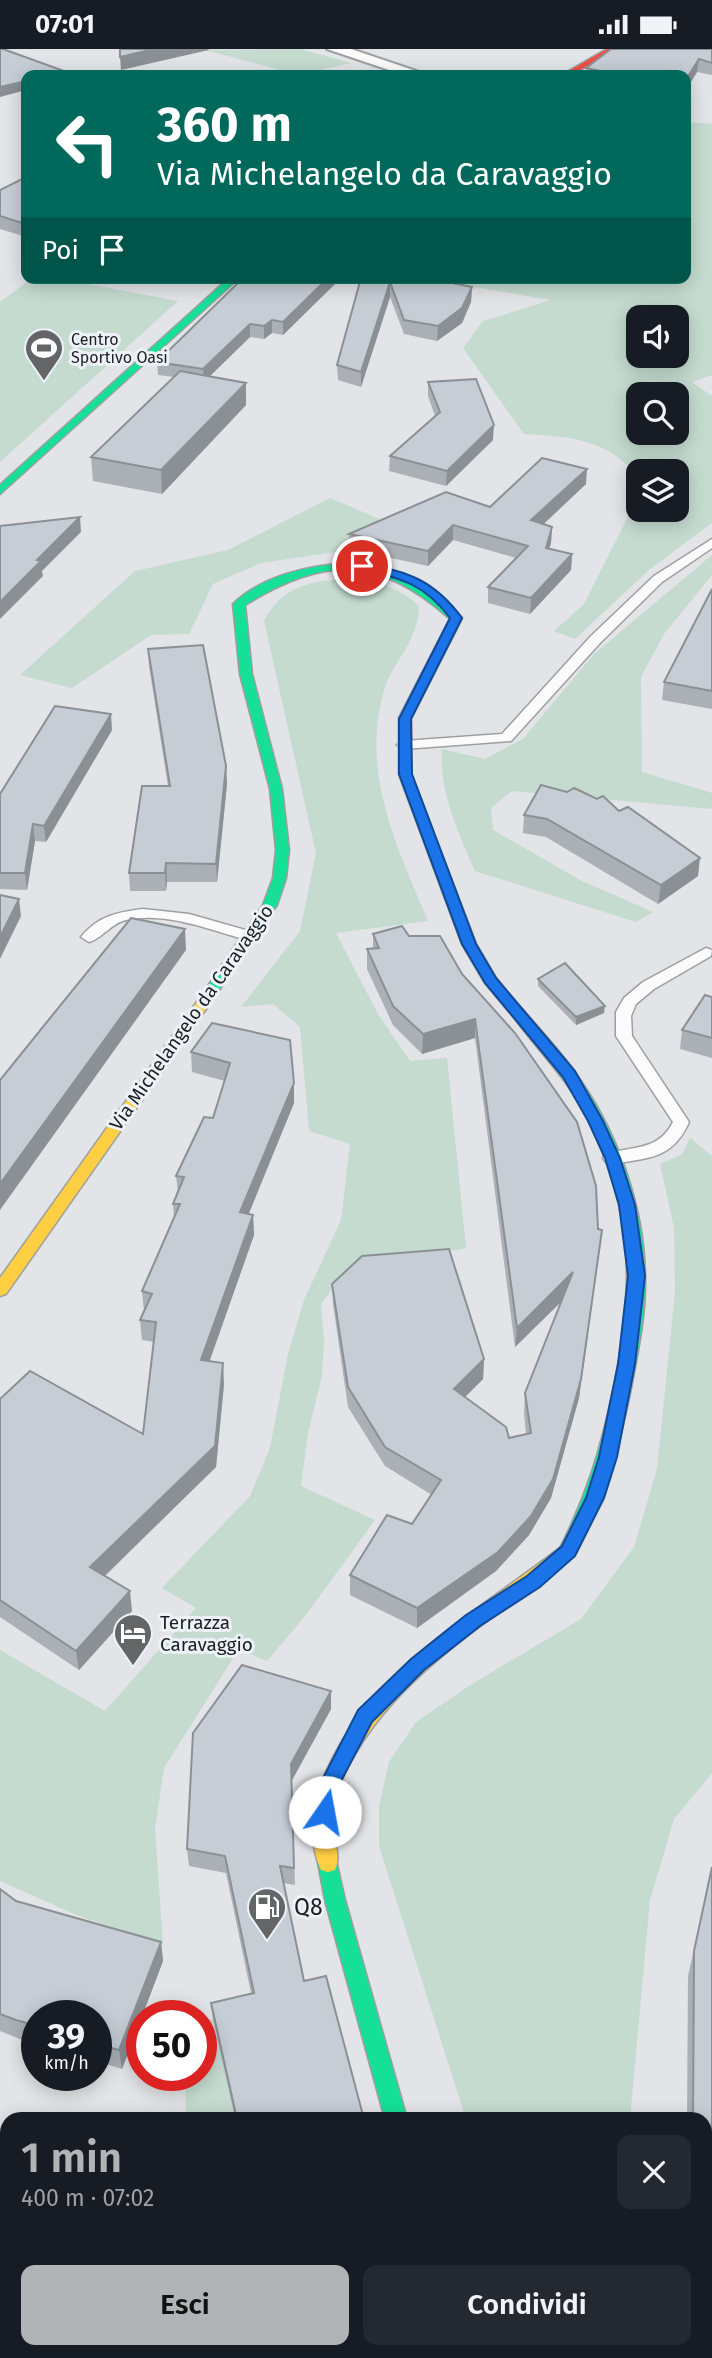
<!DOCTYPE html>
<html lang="it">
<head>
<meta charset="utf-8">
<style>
	:root { --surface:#171b24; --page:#242831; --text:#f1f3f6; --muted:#9ea1a6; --accent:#b1b3b6 }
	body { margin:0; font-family:"Fira Sans",sans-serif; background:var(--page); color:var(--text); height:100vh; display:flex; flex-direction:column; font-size:26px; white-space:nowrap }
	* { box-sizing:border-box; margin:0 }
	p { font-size:23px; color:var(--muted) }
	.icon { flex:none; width:38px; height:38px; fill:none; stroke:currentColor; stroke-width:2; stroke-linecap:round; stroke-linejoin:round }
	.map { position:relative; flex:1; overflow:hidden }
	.details { position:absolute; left:0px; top:2063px; width:712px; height:247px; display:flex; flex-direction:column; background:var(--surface); border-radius:21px 21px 0 0; box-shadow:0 4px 18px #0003 }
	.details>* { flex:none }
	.top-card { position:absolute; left:21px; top:21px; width:670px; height:214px; border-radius:14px; box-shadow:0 4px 18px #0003; background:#00695c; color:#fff; overflow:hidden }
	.controls { position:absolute; left:626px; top:256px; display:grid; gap:14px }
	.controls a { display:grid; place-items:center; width:63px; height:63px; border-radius:14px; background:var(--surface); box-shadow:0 4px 18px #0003; font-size:35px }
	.speed { position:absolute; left:21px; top:1951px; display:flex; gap:14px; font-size:35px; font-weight:700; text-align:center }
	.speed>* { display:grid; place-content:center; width:91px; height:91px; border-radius:50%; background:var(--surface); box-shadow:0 4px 18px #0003; line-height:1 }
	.speed small { font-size:18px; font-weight:400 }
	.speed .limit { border:10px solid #d22; background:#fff; color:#111 }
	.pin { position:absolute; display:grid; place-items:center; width:60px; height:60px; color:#fff; margin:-30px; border:4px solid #fff; border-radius:50%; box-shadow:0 2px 7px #0007 }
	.me { position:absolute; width:77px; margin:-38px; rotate:12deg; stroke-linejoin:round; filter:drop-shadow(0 0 5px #0008) }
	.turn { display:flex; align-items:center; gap:24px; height:147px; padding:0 21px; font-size:32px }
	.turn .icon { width:91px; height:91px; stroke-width:2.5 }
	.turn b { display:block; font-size:49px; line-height:60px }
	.then { display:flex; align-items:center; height:66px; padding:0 21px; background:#0003; gap:14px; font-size:26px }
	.round { display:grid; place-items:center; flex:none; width:74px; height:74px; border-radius:14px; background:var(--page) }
	.head { display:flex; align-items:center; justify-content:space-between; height:119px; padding:0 21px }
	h1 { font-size:42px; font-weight:600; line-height:52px; color:var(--accent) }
	.primary-button { display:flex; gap:14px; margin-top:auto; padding:14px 21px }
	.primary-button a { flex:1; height:80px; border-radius:14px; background:var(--accent); color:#111; font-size:28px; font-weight:600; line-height:80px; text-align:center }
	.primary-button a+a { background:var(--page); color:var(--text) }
	.status { display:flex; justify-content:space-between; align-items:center; height:49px; padding:0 35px; background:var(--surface); direction:ltr }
	.status svg { height:19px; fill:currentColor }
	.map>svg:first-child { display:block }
	.green { fill:#c5dbd0; fill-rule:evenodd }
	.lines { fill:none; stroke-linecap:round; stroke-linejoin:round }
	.lane-casing { stroke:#9d9fa1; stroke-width:3 }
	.street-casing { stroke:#9d9fa1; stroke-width:4 }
	.fast-casing { stroke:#9d9fa1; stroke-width:3 }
	.slow-casing { stroke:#9d9fa1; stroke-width:3 }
	.jam-casing { stroke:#9d9fa1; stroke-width:3 }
	.lane { fill:#fbfbfb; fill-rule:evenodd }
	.street { fill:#fbfbfb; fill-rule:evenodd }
	.fast { fill:#16e098; fill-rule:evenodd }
	.slow { fill:#ffcf43; fill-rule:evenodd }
	.jam { fill:#f24e42; fill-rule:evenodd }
	.wall { fill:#abb0b7 }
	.shaded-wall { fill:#8b9095 }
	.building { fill:#c7cdd5; stroke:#8b9095; stroke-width:2 }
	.route { fill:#1a73e8; stroke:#114b97; stroke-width:2 }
	.labels { text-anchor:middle; stroke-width:6; stroke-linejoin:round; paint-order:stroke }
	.far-poi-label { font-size:16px; fill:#1e2022; stroke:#ecf2f8; text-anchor:start }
	.street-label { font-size:19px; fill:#1e2022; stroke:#ecf2f8 }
	.poi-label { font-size:19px; fill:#1e2022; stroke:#ecf2f8; text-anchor:start }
	.near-poi-label { font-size:23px; fill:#1e2022; stroke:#ecf2f8; text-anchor:start }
</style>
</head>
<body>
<div class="status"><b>07:01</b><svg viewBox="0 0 49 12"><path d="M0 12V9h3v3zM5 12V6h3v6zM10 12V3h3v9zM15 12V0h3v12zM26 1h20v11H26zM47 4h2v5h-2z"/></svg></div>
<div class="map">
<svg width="712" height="2309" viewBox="0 0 712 2309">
	<rect width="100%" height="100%" fill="#e2e4e7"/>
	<!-- green -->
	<g class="green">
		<path d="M300,0L351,14L299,26L205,1Z"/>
		<path d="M686,73L712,75V326L692,333L712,347V474L650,520L575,590L554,582L584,555L639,446V460H677V422H639V431C610,389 570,388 524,385L463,299L483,272L551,251L421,229H686ZM639,268H677V306H639ZM639,345H677V383H639Z"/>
		<path d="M32,229H56L178,252L0,413V253Z"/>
		<path d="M330,449L389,474L335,503L261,514L213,535L189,585L151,586L72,639L20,626L135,522L228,501Z"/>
		<path d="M712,506V526L664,585L641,628L642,723L712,744V760L512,742L491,759L493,781L582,832L653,863L636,873L475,822C458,783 439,743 442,700L485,710L523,690L594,605Z"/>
		<path d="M352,529C379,533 399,538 419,557C419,593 391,613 383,645C361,725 398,800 428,872L336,884L378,965L410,1012L447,1009L466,1199L345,1222L321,1255L324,1291L322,1327L308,1384L301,1437L375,1471L306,1566L267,1612L239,1600L164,1719L155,1780L163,1895L79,1867L0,1832V1601L105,1662L196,1559L162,1539L250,1447L270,1399L288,1305L304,1251L341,1171L350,1095L309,1082L300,978L273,955L241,958L300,882L316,804L264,572C284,534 312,533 352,529Z"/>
		<path d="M690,1089L712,1107V1724L674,1770L650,1851L630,2070H466L379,1797V1758L389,1713L416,1673L472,1635L581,1570L634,1498L657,1420L675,1243L674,1179L660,1115L682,1105Z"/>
		<path d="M213,1970L235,2070H186L185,2027L201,2026V1971Z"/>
		<path d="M705,2147L712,2153V2309H648L637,2303H705Z"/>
		<path d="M132,2303H351L345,2309H129Z"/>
	</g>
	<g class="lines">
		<defs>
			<g id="lane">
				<path d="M712,490V499L662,533L600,594L511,692L404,700L397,696L404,692L502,685L590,588L654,527Z"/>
				<path d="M143,860L189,865L256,884L259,887L251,892C212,882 168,862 126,871C111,874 103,889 89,893L81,888C98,867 118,863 143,860Z"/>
				<path d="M706,899L712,901L711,907L654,940L636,955L631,967L632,987L689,1073C673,1110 648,1109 612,1115L606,1113L603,1109L606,1105C632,1097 659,1102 673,1073L616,987V963L624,949L643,933Z"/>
			</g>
			<path id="street" d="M327,0H351L428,26H404Z"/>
			<g id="fast">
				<path d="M229,229H239L0,445V436Z"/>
				<path d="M351,514C394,520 433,536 462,569L428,636L422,640L416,636L450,570C379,506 324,507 245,556L252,625L282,740L289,801L286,829L277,856L211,953H201L199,950L263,856L273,829L276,801L270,740L240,625L233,555C263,526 311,516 351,514Z"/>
				<path d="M517,958L522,960C539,980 558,999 573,1021C616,1079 644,1155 645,1228C646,1267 637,1306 630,1344C618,1402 603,1457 573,1508L567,1510L561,1508L558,1503C587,1447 601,1400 614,1338C634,1236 635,1166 588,1070C568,1029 536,1000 510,963Z"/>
				<path d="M328,1805L335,1807L345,1851L407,2070H385L325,1851L318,1814L321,1807Z"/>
				<path d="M485,2303H513L515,2309H487Z"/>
			</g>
			<g id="slow">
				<path d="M206,946L211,947L213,950L211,953L6,1245L0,1247V1229L201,947Z"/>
				<path d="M567,1496L573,1498L576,1503L573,1508C488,1576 383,1631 339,1737C333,1753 333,1772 335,1789C336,1800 340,1811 335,1821L328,1823L321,1821C307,1790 313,1752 326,1723C372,1619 475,1565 561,1498Z"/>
			</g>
			<g id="jam">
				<path d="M607,0H616L571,26H562Z"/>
				<path d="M422,632L428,636L411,669V725L476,895L496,929L524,963L522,966H512L485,934L462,895L399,725V669L416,636Z"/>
			</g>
		</defs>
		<!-- lane casing -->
		<use href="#lane" class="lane-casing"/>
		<!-- street casing -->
		<use href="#street" class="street-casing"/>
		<!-- fast casing -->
		<use href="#fast" class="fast-casing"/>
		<!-- slow casing -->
		<use href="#slow" class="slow-casing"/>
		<!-- jam casing -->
		<use href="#jam" class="jam-casing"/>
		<!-- lane -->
		<use href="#lane" class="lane"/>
		<!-- street -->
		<use href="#street" class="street"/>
		<!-- fast -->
		<use href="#fast" class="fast"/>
		<!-- slow -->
		<use href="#slow" class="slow"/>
		<!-- jam -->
		<use href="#jam" class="jam"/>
	</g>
	<!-- wall -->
	<g class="wall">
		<path d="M712,0V26L697,23L688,39L686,26H586V19Z"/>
		<path d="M26,128L23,187L0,180V141Z"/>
		<path d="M341,229L283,286L272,284L264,290L250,288L209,327L246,334V356L162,445L93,432L91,408L174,328L158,326L157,313L243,232Z"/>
		<path d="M361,229L472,238L471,253L462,274L437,292L404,285L390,248L361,338L338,331L337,316Z"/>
		<path d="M428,333L493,391L446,437L389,422L390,407L435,367L428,347Z"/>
		<path d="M586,435L543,475L552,478L551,494L549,499L572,505L571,521L530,565L488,554V538L516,509L453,491L428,517L349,500V485L490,458Z"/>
		<path d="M712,540V660L662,651L664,633Z"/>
		<path d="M148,600L226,717L227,735L217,833H167L166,842H130L129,824L168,737L149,617Z"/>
		<path d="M112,681L46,793L35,792L27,841L0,840V745Z"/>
		<path d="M619,762L698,827L658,855L546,788L523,784L524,766Z"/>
		<path d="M373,885L409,887H440L598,1180L602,1181L579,1349L551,1449L529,1486L496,1522L417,1579L350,1546V1526L412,1475L432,1446L385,1417L348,1358L333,1255L332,1235L484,1310L483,1330L465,1348L509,1389L526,1385L524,1364L525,1344L561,1253L515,1298L475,989L422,1005L393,976L367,920V900H373Z"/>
		<path d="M538,930L604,964L576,976L538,937Z"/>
		<path d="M712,948V1009L680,1000L682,981Z"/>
		<path d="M212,974L294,1034V1054L248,1165L253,1166L254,1186L209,1312L224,1335L216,1418L105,1527L132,1562L79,1621L0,1568V1350L143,1385L154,1293L142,1291L140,1271L144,1262L142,1242L174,1169L173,1155L178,1143L176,1127L213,1069L225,1032L192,1023L191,1003Z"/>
		<path d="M331,1642V1660L291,1733L295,1836L283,1834L304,1932L364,2070H235L213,1970L211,1954L251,1944L226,1824L189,1817L187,1800Z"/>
		<path d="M712,1818V2111H705V2070H687L688,1927Z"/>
		<path d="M0,1840L16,1852L161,1893L163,1912L122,2020L96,2012V1967H37V1995L20,1990L0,1982Z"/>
	</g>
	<!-- shaded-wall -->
	<g class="shaded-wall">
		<path d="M154,0H208L209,1L121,21L120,8Z"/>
		<path d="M699,10L697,23L686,40V28Z"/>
		<path d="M64,22L65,26H47Z"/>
		<path d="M26,32V41L0,48V38Z"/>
		<path d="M26,171V186L23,187L22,174Z"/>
		<path d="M328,229H341L283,286V273Z"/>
		<path d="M390,233V248L361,338V323Z"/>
		<path d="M472,238L471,253L462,274L437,292L438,277Z"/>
		<path d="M272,271V284L264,290V277Z"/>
		<path d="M250,275V288L204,333L203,320Z"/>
		<path d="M246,334V356L162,445L161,421Z"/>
		<path d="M494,376L493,391L446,437L447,422Z"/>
		<path d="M587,420L586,435L531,487V471Z"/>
		<path d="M80,468L81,483L42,522L43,527L0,570V553L37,511Z"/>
		<path d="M453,476V491L428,517V502Z"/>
		<path d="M552,478L551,494L545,514L546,499Z"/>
		<path d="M572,505L571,521L530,565L531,549Z"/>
		<path d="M111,665L112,681L46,793L44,777Z"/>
		<path d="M226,717L227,735L217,833L216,815Z"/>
		<path d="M33,775L35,792L27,841L25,824Z"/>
		<path d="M700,809L698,827L658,855L661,836Z"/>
		<path d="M166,814L167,833L166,842L165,824Z"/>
		<path d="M19,850L21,867L0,910V888Z"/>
		<path d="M185,880L186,901L0,1161V1135Z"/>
		<path d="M605,957L604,964L576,976V968Z"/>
		<path d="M475,970V989L422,1005L423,985Z"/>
		<path d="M294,1034V1054L241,1184L240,1163Z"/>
		<path d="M253,1166L254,1186L203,1331L201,1311Z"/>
		<path d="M602,1181L579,1349L551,1449L529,1486L496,1522L417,1579V1559L498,1503Z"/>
		<path d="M573,1223L571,1243L515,1298L517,1279Z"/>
		<path d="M484,1310L483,1330L453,1360L454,1340Z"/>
		<path d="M223,1314L224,1335L216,1418L93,1538L90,1518Z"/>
		<path d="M130,1542L132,1562L79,1621L76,1602Z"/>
		<path d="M331,1642V1660L291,1733L295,1836L291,1715Z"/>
		<path d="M161,1893L163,1912L122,2020L119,2001Z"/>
		<path d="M48,2303H59L56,2309H45Z"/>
	</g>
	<!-- building -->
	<g class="building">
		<path d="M0,0H3L64,22L47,26H26V32L0,38Z"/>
		<path d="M120,0H154L120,8Z"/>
		<path d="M611,0H712V14L699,10L689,26L686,28V26H619L586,19Z"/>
		<path d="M26,128V171L22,174L0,167V141Z"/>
		<path d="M247,229H328L283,273L272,271L264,277L250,275L203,320L157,313L240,232H243Z"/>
		<path d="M361,229H428L472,238L462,259L438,277L404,271L390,233L361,323L337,316Z"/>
		<path d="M180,322L246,334L161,421L91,408Z"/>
		<path d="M476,330L494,376L447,422L390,407L440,363L428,333Z"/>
		<path d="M542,409L587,420L531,471L552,478L546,499L572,505L531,549L488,538L528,497L453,476L428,502L349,485L446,443L490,458Z"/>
		<path d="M80,468L37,511L41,512L0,553V477Z"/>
		<path d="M712,540V642L664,633Z"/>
		<path d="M203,596L226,717L216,815L166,814L165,824H129L142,737H170L148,600Z"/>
		<path d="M55,657L111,665L44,777L33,775L25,824H0V745Z"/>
		<path d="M541,736L567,743L574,739L597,750L603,747L619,762L628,758L700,809L661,836L547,770L524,766Z"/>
		<path d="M0,846L19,850L0,888Z"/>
		<path d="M131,869L185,880L0,1135V1031Z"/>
		<path d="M402,877L409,887H440L462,925L515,984L577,1073L596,1137L598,1180L602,1181L581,1330L553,1430L531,1467L498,1503L417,1559L350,1526L387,1466L412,1475L441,1431L385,1398L348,1338L332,1235L362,1207L449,1200L484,1310L454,1340L506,1378L509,1389L531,1384L525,1344L573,1223L517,1279L475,970L423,985L393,957L367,900L379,899L373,885Z"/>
		<path d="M565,914L605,957L576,968L538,930Z"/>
		<path d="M705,946L712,948V989L682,981Z"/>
		<path d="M212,974L290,991L294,1034L240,1163L253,1166L201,1311L223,1314L215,1397L90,1518L130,1542L76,1602L0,1551V1350L30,1322L143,1385L156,1273L140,1271L152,1245L142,1242L180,1155H173L184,1128L176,1127L204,1068L213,1069L230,1014L191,1003Z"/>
		<path d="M242,1616L331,1642L291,1715L294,1819L280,1817L304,1932L326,1927L364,2070H237L211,1954L254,1944L225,1807L187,1800L193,1684Z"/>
		<path d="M712,1818V2088L705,2087V2070H693L694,1902Z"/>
		<path d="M0,1840L16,1852L161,1893L119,2001L96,1995V1967H37V1977L16,1971L0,1965Z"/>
		<path d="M0,2197L7,2201V2303H48L45,2309H0Z"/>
	</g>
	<!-- route -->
	<path class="route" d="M362,514C407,522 434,531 462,569L411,670L412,725L476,895L496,929L575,1022L603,1072L620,1109L635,1156L645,1227L635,1315L617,1408L604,1449L575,1507L540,1538L480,1577L424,1621L372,1673L342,1730L332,1769L325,1772L318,1769L315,1763L317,1741L358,1661L411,1610L466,1566L527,1527L562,1497L586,1449L599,1408L618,1315L628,1227L619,1156L605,1109L588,1072L563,1028L485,934L462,895L399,725V670L450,569C423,533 399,529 358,520V515Z"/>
	<!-- icons -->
	<defs>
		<symbol id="stadium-pin" viewBox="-11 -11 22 30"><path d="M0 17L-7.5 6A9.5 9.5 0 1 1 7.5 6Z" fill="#636567" stroke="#ecf2f8"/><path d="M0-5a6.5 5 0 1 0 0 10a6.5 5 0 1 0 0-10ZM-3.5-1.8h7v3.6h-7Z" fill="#fff"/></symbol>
		<symbol id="hotel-pin" viewBox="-11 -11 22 30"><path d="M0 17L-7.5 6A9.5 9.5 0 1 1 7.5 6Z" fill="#636567" stroke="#ecf2f8"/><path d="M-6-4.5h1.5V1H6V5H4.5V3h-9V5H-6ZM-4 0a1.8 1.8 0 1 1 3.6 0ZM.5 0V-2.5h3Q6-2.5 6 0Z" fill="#fff"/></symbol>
		<symbol id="fuel-pin" viewBox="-11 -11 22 30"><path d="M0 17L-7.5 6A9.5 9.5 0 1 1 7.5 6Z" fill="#636567" stroke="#ecf2f8"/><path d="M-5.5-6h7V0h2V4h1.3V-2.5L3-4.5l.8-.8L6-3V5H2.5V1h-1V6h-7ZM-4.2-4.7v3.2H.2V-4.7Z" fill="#fff"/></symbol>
	</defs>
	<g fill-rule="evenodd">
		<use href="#stadium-pin" x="22" y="277" width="44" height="60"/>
		<use href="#hotel-pin" x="111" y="1562" width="44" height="60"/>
		<use href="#fuel-pin" x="245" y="1836" width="44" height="60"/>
	</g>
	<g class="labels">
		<!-- far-poi labels -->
		<g class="far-poi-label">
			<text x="71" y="296">Centro<tspan x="71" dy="18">Sportivo Oasi</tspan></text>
		</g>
		<!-- street labels -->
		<g class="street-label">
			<text transform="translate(191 968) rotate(-55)" y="7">Via Michelangelo da Caravaggio</text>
		</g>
		<!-- poi labels -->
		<g class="poi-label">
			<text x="160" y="1580">Terrazza<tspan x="160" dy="22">Caravaggio</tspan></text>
		</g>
		<!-- near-poi labels -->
		<g class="near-poi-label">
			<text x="294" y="1866">Q8</text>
		</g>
	</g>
</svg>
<div class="controls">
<a><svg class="icon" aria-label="sound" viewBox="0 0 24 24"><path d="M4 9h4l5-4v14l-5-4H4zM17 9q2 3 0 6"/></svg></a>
<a><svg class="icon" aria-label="search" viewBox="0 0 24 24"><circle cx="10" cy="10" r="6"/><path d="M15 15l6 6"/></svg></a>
<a><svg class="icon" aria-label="layers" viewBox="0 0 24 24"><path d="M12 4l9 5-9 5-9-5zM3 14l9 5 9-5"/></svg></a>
</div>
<div class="speed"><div>39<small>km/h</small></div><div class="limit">50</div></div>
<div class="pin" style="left:362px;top:517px;background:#d93025"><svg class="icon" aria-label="arrive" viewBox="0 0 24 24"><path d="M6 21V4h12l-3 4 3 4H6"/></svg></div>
<svg class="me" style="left:325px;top:1763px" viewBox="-20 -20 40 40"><circle r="19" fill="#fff"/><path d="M0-13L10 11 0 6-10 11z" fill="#1a73e8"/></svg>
<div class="top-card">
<div class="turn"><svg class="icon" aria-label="left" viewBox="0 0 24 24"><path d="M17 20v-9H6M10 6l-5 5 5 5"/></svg><div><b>360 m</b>Via Michelangelo da Caravaggio</div></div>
<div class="then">Poi<svg class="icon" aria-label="arrive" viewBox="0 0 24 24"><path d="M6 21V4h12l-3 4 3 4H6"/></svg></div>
</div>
<section class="details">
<div class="head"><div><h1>1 min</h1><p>400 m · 07:02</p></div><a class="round"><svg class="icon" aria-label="close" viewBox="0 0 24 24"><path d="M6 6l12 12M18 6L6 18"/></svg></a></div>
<div class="primary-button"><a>Esci</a><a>Condividi</a></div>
</section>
</div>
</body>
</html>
